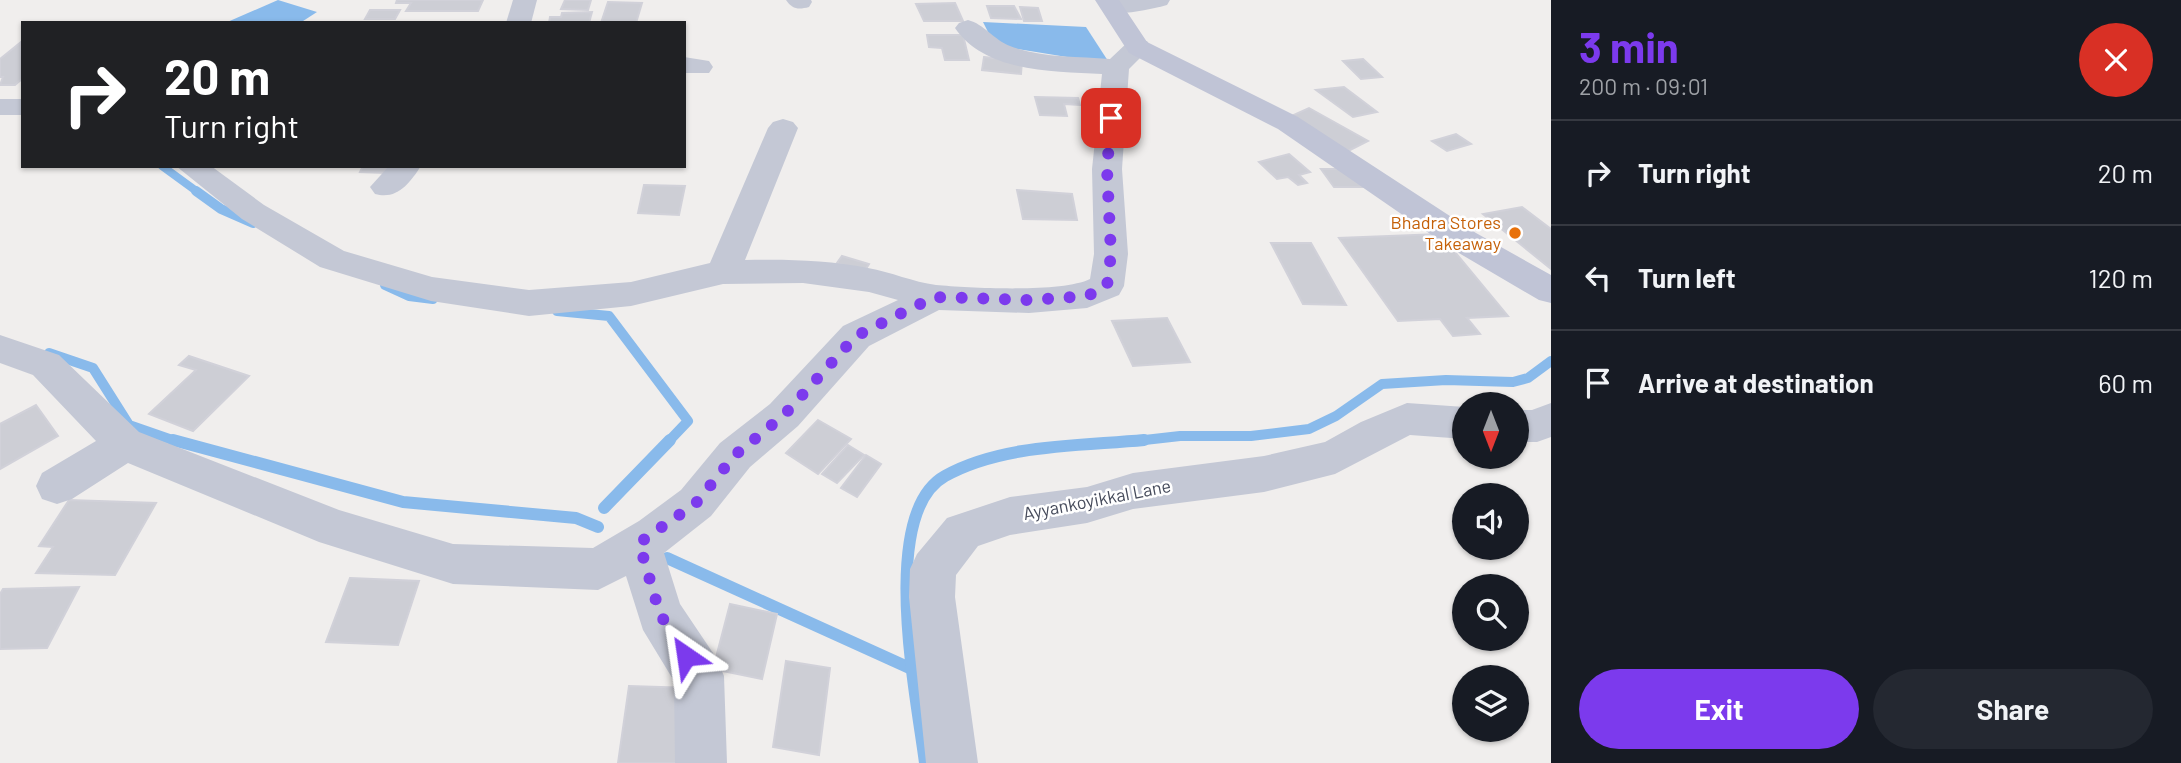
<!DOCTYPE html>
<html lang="en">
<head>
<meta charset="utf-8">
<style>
	:root { --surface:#171b24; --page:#242831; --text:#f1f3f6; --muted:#9ea1a6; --line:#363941; --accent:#7c3aed }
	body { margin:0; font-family:Barlow,sans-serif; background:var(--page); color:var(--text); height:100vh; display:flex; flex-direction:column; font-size:26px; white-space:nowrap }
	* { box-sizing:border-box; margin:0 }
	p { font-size:23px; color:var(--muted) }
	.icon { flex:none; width:38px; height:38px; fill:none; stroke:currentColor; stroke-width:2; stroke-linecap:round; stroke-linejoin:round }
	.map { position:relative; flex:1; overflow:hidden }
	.panel { display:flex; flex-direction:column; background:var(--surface); width:630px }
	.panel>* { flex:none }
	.top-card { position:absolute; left:21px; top:21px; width:665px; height:147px; border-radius:0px; box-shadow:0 2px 5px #0004; background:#202124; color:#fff; overflow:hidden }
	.needle { width:46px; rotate:180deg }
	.controls { position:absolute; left:1452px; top:392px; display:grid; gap:14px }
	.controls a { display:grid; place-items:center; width:77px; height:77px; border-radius:50%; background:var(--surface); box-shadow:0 2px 5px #0004; font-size:35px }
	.pin { position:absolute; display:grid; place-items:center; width:60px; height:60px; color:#fff; margin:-30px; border-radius:14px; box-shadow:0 4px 10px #0006 }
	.me { position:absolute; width:77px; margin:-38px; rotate:328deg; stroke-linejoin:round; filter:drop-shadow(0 0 5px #0008) }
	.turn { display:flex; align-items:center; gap:24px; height:147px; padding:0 28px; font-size:32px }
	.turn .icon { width:91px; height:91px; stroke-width:2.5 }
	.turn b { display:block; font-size:49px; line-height:60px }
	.round { display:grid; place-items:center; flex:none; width:74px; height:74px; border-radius:37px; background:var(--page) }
	.overview { display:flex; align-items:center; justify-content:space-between; height:119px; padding:0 28px }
	h1 { font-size:42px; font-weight:700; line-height:52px; color:var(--accent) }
	.action { display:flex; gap:14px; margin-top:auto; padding:14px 28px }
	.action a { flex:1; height:80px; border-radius:42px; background:var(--accent); color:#fff; font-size:28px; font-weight:700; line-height:80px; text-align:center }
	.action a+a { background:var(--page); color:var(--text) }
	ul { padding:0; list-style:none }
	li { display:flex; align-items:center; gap:21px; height:105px; padding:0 28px; border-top:2px solid var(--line) }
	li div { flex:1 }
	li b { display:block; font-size:26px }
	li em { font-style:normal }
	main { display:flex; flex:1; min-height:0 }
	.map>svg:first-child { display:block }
	.water { fill:#89baeb }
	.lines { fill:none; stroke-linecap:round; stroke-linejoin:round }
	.stream-far2 { stroke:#89baeb; stroke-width:8 }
	.stream-far1 { stroke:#89baeb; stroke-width:10 }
	.stream { stroke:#89baeb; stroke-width:12 }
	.building { fill:#cdced5; stroke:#d1d1d9; stroke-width:2 }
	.minor { fill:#c4c8d5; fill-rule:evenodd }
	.secondary { fill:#c0c4d6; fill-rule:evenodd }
	.route { stroke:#7c3aed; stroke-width:12; stroke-dasharray:0 21.6 }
	.food-dot { fill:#e8710a; stroke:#fff; stroke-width:2.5 }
	.labels { text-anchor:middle; stroke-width:5; stroke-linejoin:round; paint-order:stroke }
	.food-label { font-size:18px; fill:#c56008; stroke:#fff; text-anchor:end }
	.street-label { font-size:18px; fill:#464b5b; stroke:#fff }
</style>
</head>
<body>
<main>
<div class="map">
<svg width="1551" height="763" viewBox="0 0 1551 763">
	<rect width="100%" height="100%" fill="#f0eeed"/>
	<!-- water -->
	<g class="water">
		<path d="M278,0L317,12L300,23H225Z"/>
		<path d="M983,22L1086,27L1110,64L1011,48L993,42Z"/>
	</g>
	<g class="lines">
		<!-- stream-far2 -->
		<path class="stream-far2" d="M162,166L199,193"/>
		<!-- stream-far1 -->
		<g class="stream-far1">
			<path d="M196,191L221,209L253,223"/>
			<path d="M385,285L409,296L433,299"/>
			<path d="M557,311L609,316L688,421L668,442"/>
			<path d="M49,353L93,368L129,425L178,442"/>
			<path d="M1127,442L1180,436H1251L1309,429L1336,416L1382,384L1446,380L1513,382L1528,378L1551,361"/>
		</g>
		<!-- stream -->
		<g class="stream">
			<path d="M173,440L403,502L576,518L598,527"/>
			<path d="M604,508L670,440"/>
			<path d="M667,558L914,670"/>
			<path d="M925,763C917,699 878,513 945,476C1002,444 1080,446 1144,440"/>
		</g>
	</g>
	<!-- building -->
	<g class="building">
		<path d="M397,0H483L478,11H406L411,3H396Z"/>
		<path d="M565,0H591L588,10L561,9Z"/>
		<path d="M608,2L642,3L636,23H601Z"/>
		<path d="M955,3L963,21H924L916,4Z"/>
		<path d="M987,6H1014L1021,19L991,18Z"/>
		<path d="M1020,7L1038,8L1042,21H1024Z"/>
		<path d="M370,10H400L395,19H365Z"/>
		<path d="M592,12L589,23H549L550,17H561L562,13Z"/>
		<path d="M927,35H963L969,60H945L942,48L929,47Z"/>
		<path d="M21,42L23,78L15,85H0L3,77H0V59Z"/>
		<path d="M984,57L1022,61L1021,74L982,70Z"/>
		<path d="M1363,59L1382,77L1361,79L1343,61Z"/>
		<path d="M1344,87L1377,112L1353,117L1316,90Z"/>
		<path d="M1035,97L1078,98L1080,105L1064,104L1067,116L1040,115Z"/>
		<path d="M1309,108L1368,141L1348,151L1289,117Z"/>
		<path d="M1456,134L1471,144L1447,151L1432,141Z"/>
		<path d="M1289,154L1310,172L1299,175L1307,183L1298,185L1288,177L1277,179L1259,162Z"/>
		<path d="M363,166H391L387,173L360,172Z"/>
		<path d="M1321,169H1356L1370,187H1334Z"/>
		<path d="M644,185L685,186L679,215L638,213Z"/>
		<path d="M1017,190L1072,194L1077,220L1023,219Z"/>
		<path d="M1522,207L1551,229V269L1483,214Z"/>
		<path d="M1440,234L1508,316L1467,318L1480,334L1453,336L1440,319L1398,321L1339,238Z"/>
		<path d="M1271,243H1311L1346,305L1303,304Z"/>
		<path d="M842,256L869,264L864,272L837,263Z"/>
		<path d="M1167,318L1190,362L1133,366L1112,321Z"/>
		<path d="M189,356L249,376L193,431L149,414L196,370L179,365Z"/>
		<path d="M36,405L58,436L0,469V424Z"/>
		<path d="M818,420L851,439L818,474L786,453Z"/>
		<path d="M848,445L864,455L837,483L822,474Z"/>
		<path d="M866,455L881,464L857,497L841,488Z"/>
		<path d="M69,500L156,503L115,575L36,573L53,547L39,546Z"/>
		<path d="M350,578L419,581L398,645L326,642Z"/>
		<path d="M79,587L47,648L0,649V594L3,589Z"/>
		<path d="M730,604L777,614L762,679L713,669Z"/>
		<path d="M786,661L830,668L819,755L773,747Z"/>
		<path d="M629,686L691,688L684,763H618Z"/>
	</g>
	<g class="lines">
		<!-- minor -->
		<g class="minor">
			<path d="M513,0H537L531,23H506Z"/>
			<path d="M786,0H811L812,2L809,7C798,10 792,9 786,0Z"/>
			<path d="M1170,0L1167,5C1148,10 1122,16 1103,11L1100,6L1107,0Z"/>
			<path d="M968,20C984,24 994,40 1010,46C1041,58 1077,56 1110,59L1129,41H1147L1151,47L1129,69L1122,169L1128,254L1124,286L1119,295L1087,308L1029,313L939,310L869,346L798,426L750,467L711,516L664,553L680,604L717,659L724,676L727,763H675L674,681L643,630L626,576L598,590L453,584L319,542L128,463L72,499L57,504L42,499L36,486L42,473L96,441L33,375L0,363V335L59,355L139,432L339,510L453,544L593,548L639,521L681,490L720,443L770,404L843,326L898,300L869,292L803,283L723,284L631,306L529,316L431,301L320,267L242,219L176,166H211L264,205L344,251L432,277L529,290L631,282L710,263L768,128L773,122L783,119L793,122L798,128L745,260C787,259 827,260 868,268C891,272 913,282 936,285C970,288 1062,293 1090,279L1094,254L1092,169L1102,74C1053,71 986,73 955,28L959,23Z"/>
			<path d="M684,57L709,61L713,67L709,73H684Z"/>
			<rect x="0" y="99" width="23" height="16"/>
			<path d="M389,166H421C409,184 397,200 375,194L370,187Z"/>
			<path d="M1407,403L1465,407V439L1410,435L1335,474L1264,492L1133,509L1087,523L1010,535L978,546L956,575L955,597L978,763H926L909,597L910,569L917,554L947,518L1010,497L1087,487L1133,473L1264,456L1325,442L1361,422Z"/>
			<path d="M1551,403V437L1537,442H1517V410H1532Z"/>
		</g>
		<!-- secondary -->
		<path class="secondary" d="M1095,0H1119L1147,42L1298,117L1476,233L1551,275V303L1539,300L1452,249L1278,129L1129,53Z"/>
	</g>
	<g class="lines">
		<!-- route -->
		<path class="route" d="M686,656L660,614L639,543L696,503L735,455L784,415L856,336L934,297L1030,300L1087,296L1107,286L1111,254L1107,169L1111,118"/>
	</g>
	<!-- markers -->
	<circle class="food-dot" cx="1515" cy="233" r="7"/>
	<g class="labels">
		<!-- food labels -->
		<g class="food-label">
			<text x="1501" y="229">Bhadra Stores<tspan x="1501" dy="21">Takeaway</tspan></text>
		</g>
		<!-- street labels -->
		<g class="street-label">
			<text transform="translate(1097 500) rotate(-11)" y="6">Ayyankoyikkal Lane</text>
		</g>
	</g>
</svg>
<div class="controls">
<a><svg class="needle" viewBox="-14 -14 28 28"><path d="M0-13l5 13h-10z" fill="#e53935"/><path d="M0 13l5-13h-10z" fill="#9ea1a6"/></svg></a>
<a><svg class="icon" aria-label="sound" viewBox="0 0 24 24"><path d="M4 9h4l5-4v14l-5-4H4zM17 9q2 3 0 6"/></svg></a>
<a><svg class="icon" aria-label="search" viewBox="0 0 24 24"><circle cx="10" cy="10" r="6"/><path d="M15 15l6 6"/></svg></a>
<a><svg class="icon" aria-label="layers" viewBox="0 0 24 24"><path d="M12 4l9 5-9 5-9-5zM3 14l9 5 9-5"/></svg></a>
</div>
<div class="pin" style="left:1111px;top:118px;background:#d93025"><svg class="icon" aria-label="arrive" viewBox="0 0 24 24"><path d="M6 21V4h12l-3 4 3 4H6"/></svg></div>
<svg class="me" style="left:686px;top:656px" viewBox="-20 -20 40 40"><path d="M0-17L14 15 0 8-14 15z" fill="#7c3aed" stroke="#fff" stroke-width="4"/></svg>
<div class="top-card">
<div class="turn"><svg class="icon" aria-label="right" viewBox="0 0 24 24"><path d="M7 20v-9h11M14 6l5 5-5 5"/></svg><div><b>20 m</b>Turn right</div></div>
</div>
</div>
<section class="panel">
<div class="overview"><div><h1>3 min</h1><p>200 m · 09:01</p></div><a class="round" style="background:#d93025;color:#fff"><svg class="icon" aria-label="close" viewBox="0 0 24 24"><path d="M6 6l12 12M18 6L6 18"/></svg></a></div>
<ul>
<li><svg class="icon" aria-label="right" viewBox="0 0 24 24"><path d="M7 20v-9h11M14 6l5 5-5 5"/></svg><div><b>Turn right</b></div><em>20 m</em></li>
<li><svg class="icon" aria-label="left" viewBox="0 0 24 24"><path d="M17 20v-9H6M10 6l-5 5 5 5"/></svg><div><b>Turn left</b></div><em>120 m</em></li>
<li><svg class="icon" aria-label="arrive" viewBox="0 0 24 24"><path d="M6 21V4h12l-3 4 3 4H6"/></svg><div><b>Arrive at destination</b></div><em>60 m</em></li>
</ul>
<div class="action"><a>Exit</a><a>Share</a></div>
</section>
</main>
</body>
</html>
